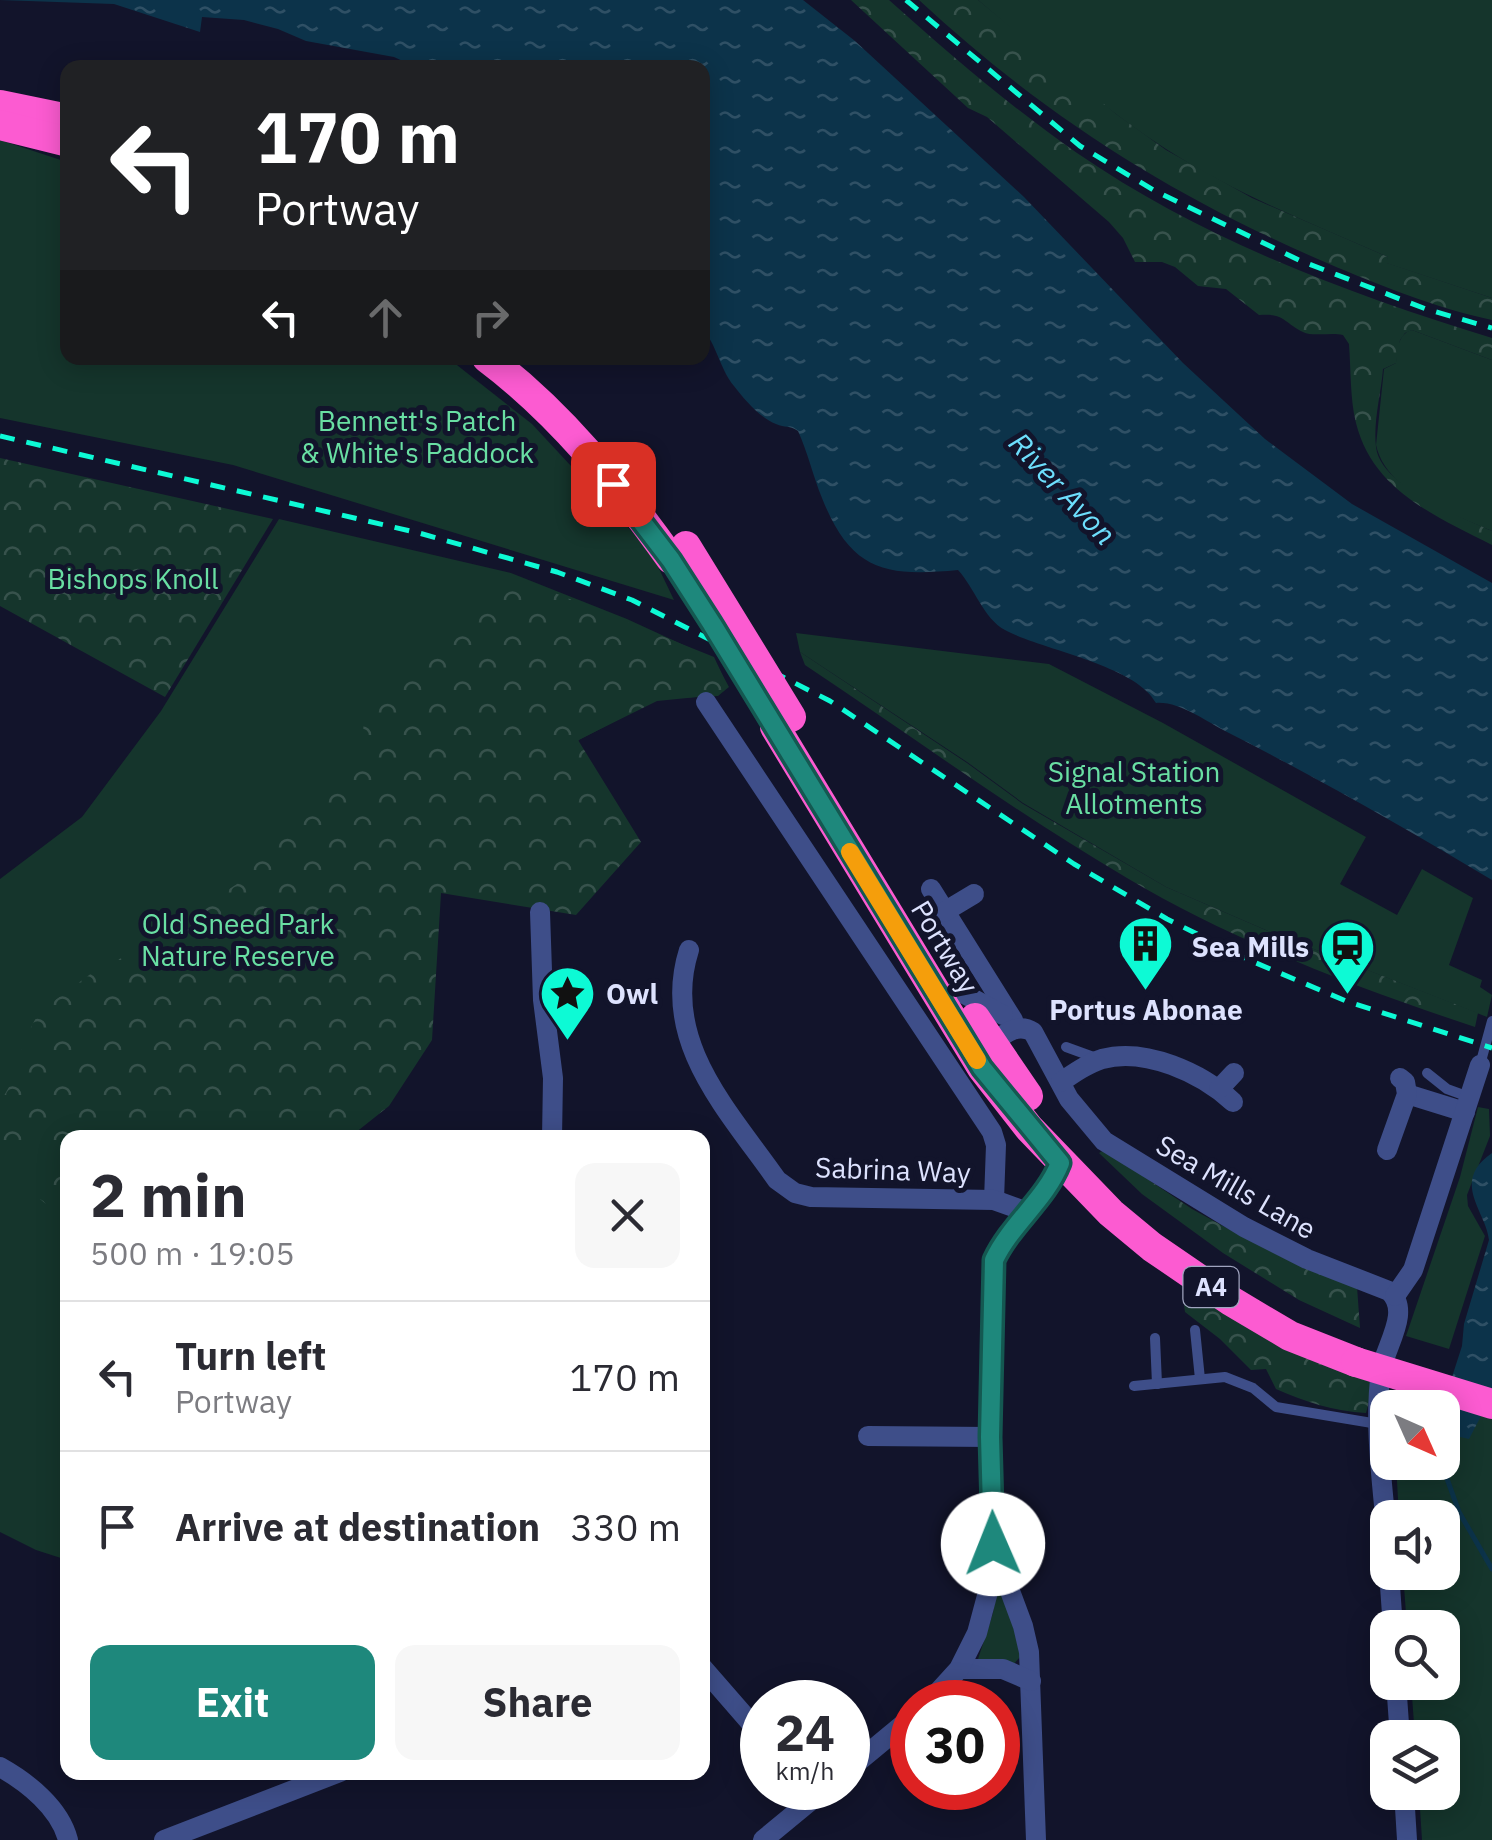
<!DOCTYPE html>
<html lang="en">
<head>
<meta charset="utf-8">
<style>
	:root { --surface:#fff; --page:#f7f7f7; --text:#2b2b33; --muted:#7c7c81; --line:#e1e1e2; --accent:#1e887c }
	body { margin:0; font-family:"IBM Plex Sans",sans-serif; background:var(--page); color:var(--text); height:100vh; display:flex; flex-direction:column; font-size:38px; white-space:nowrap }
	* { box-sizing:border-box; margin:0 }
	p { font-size:32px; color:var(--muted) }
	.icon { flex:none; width:55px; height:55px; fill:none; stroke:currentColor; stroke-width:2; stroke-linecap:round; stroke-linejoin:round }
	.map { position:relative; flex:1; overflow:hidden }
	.drawer { position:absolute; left:60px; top:1130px; width:650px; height:650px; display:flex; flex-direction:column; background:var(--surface); border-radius:20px; box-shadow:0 5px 25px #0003 }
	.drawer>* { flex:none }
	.hud { position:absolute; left:60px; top:60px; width:650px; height:305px; border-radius:20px; box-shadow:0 5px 25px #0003; background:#202124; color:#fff; overflow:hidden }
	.needle { width:65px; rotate:135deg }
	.fabs { position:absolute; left:1370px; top:1390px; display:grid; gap:20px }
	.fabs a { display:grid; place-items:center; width:90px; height:90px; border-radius:20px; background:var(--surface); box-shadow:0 5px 25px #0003; font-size:50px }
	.speed { position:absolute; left:740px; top:1680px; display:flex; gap:20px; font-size:50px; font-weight:700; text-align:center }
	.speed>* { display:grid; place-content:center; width:130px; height:130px; border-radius:50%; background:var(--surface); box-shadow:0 5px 25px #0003; line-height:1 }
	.speed small { font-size:25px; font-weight:400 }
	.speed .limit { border:15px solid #d22; background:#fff; color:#111 }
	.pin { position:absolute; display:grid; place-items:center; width:85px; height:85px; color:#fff; margin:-42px; border-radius:20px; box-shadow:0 5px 15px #0006 }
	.me { position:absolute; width:110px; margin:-55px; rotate:359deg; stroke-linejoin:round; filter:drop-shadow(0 0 8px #0008) }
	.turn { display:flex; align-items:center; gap:35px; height:210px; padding:0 30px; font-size:45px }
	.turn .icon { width:130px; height:130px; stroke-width:2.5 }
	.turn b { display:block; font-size:70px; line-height:85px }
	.lanes { display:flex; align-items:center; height:95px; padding:0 30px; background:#0003; justify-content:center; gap:50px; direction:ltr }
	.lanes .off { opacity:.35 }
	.round { display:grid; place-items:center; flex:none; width:105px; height:105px; border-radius:20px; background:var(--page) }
	.headline { display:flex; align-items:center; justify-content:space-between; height:170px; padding:0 30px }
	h1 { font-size:60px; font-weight:700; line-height:75px }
	.cta { display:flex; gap:20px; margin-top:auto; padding:20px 30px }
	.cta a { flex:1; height:115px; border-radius:20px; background:var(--accent); color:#fff; font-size:40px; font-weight:700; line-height:115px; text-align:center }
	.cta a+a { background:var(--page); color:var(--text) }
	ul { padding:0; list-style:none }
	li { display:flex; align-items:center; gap:30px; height:150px; padding:0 30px; border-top:2px solid var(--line) }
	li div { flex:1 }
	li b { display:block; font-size:38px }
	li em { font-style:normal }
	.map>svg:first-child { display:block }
	.green { fill:#15352c }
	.forest { fill:url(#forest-crowns) }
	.water { fill:url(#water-ripples) }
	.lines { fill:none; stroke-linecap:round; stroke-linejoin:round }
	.stream { stroke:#0c334a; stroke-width:5 }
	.lane { stroke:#3e4e89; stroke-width:10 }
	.street { stroke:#3e4e89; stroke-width:20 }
	.highway { stroke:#fc5bd1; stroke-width:30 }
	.rail { stroke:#0dfad5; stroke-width:5; stroke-dasharray:15 12; stroke-linecap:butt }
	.highway-bridge { stroke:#fc5bd1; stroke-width:30 }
	.route-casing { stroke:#145851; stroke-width:25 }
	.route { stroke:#1e887c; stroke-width:18 }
	.slow { stroke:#f59e0b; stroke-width:18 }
	.labels { text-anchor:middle; stroke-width:10; stroke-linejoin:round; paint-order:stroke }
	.shield { fill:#12142b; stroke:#a0a4bf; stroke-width:2.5 }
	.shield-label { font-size:25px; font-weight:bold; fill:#dde2fe }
	.park-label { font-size:28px; fill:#69dfa3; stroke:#12142b }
	.street-label { font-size:28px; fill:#dde2fe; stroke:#12142b }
	.poi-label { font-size:28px; font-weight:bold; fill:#dde2fe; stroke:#12142b; text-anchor:end }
	.water-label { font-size:30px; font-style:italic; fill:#6ddefc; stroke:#12142b }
</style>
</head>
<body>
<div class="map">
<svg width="1492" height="1840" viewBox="0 0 1492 1840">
	<defs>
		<pattern id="forest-crowns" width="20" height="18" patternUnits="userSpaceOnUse" patternTransform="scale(2.5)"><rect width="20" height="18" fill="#15352c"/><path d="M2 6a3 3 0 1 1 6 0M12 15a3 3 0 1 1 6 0" fill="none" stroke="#37524c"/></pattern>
		<pattern id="water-ripples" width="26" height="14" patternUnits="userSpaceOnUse" patternTransform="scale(2.5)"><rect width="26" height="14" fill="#0c334a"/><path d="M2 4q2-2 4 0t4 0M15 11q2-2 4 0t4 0" fill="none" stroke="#2f5065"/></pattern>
	</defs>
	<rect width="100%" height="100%" fill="#12142b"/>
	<!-- green -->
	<g class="green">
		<path d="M978,0H1492V298L1386,263L1388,257C1313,224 1235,194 1166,149C1099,106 1038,51 978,0Z"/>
		<path d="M0,140L67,162L68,358H448L532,424L651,552L674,600L233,465L0,418Z"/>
		<path d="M1412,330L1492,360V531C1453,514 1386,492 1376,445L1384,369L1396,363C1397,351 1398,333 1412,330Z"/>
		<path d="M279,519L511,573L627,619L714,659L729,687L718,696L658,699L579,740L521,819L438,891L338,1138H68L67,1560L36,1550L0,1532V879L82,817L161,711Z"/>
		<path d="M796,633L1049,664L1163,723L1366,837L1340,884L1397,915L1422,869L1473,898L1449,965L1482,980L1480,987L1492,995L1487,1017L1275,934L1166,887L1023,803L967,762L800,652Z"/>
		<path d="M1478,1107L1489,1109L1490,1136L1467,1195L1468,1206L1485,1236L1449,1349L1406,1336L1460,1177Z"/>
		<path d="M1396,1388L1492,1418V1840H1422L1419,1793L1442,1792V1738L1415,1737L1411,1683L1442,1682V1628L1407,1627L1403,1573L1442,1572V1518L1399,1517L1396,1463L1442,1462V1408L1396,1407Z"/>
		<path d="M997,1583L1012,1617L1020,1657L1013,1665L978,1659L993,1613Z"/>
	</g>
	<!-- forest -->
	<g class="forest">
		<path d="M851,0H889C949,54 1011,107 1077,153C1202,239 1348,294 1492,338V360L1412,330L1405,333L1400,340L1396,363L1383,369C1381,394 1373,422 1376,447C1380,486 1461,517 1492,531V545C1436,516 1373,491 1356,423C1350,399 1351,370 1349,344L1343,335C1332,332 1313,337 1303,332C1283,322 1285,313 1259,315L1226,289L1198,286L1175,267L1162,262H1135L1123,238L1109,222L987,117L968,108Z"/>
		<path d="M919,0H978L1116,114L1166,150L1252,198L1388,257L1387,263L1492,298V320C1436,308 1379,285 1327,263C1171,196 1043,115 919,0Z"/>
		<path d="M0,458L273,519L165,697L0,606Z"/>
		<path d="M520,579L714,657L728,687L717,695L657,701L578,740L641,842L576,915L441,893L432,1040L389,1106L350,1137L68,1138L67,1222L40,1199L61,1152L0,1151V1103L14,1078L24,1041L39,1012L96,970L128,955L237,884L268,846L321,796L363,744L364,700L508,581Z"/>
		<path d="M800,652L967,763L1023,804L1166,887L1275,934L1478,1013L1475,1027C1355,987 1237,943 1127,878C1016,813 912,736 805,665Z"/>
		<path d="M1104,1150L1192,1209L1243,1237L1357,1287L1360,1328L1299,1300L1223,1253L1142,1194L1099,1153Z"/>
		<path d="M1188,1287L1374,1383L1366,1413C1333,1411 1306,1402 1276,1389L1266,1369L1251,1370L1220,1339L1185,1312L1183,1298Z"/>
	</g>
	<!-- water -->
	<g class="water">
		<path d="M0,0H803L855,41L1024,197L1183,363L1265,439L1352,504L1492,583V880C1405,828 1318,778 1227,732C1207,722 1179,701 1156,703C1136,665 1042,650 1005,630C984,619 974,587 958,570C885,577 851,571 822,498C813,476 808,453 798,431C790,425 785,428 776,424C760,418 744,399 734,386C720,369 716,343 703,330L702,68L416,67L394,57L306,41L278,29L244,20L202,17L200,32L114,4Z"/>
		<path d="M1492,1153V1395L1469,1439L1443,1433L1442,1408L1462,1346L1464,1324L1489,1240C1486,1211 1450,1182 1492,1153Z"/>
	</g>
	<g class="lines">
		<!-- stream -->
		<g class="stream">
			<path d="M1442,1452L1451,1432"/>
			<path d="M1441,1462L1459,1512L1492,1569"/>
		</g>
		<!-- lane -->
		<g class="lane">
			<path d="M1066,1047L1099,1059"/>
			<path d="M1480,1065L1492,1021"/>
			<path d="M1427,1073L1447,1089L1469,1097"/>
			<path d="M1195,1330L1200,1379"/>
			<path d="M1155,1338L1157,1384"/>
			<path d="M1134,1386L1225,1377L1253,1388L1276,1407L1378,1424"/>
		</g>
		<!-- street -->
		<g class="street">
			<path d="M706,702L992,1132L996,1145L994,1200"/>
			<path d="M931,889L1013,1020"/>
			<path d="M540,912L543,1000L553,1078L552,1138"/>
			<path d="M944,912L974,894"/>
			<path d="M689,950C660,1041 728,1110 777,1180L795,1193L811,1197L994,1200L1027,1212"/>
			<path d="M957,990L1003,1015"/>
			<path d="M991,1044C1003,1035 1017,1022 1033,1032L1069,1099L1104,1141L1244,1227L1307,1259L1389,1291C1412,1311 1385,1346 1381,1371C1373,1429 1384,1492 1388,1551"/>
			<path d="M1061,1082C1074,1073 1087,1064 1102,1059C1145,1047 1202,1073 1233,1102"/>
			<path d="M1219,1089L1234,1073"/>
			<path d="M1407,1094L1465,1112"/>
			<path d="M1387,1150L1407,1094L1405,1082L1400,1078"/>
			<path d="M1395,1296L1413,1270L1480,1065"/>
			<path d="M868,1436L990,1437"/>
			<path d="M994,1548L1023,1626L1029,1652L1036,1840"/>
			<path d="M1389,1572L1393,1628"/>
			<path d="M702,1667L762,1736"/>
			<path d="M959,1669H1003L1031,1681"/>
			<path d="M1396,1682L1400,1738"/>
			<path d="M929,1702L959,1669L977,1633L988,1592L993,1544L990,1437L995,1260C1011,1224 1046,1199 1061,1163"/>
			<path d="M0,1767C27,1782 60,1808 68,1840"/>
			<path d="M848,1770L912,1717"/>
			<path d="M1404,1792L1407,1840"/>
			<path d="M164,1840L340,1772"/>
			<path d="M763,1840L826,1788"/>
		</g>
		<!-- highway -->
		<g class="highway">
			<path d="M0,105L68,119"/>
			<path d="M0,125L68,142"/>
			<path d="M487,358C559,412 619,486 671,559"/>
			<path d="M775,727L982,1068L1029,1128L1111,1213L1152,1247L1231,1301L1290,1336L1356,1362"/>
			<path d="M975,1018L1028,1096"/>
		</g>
		<!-- rail -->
		<g class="rail">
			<path d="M906,0L1080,146L1155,191L1301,261L1426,309L1492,328"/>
			<path d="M0,436L419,533L557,572L632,600L830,701L1074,864L1167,919L1249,960L1346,1001L1492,1048"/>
		</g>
		<!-- highway-bridge -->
		<g class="highway-bridge">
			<path d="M686,546L791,717"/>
			<path d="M1356,1362L1492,1404"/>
		</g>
	</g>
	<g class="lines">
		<defs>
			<path id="route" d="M613,484L671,560L712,624L982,1068L1060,1163C1046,1199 1011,1224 994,1260L990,1437L993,1544"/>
		</defs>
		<!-- route casing -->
		<use href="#route" class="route-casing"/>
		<!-- route -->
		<use href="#route" class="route"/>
		<!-- slow -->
		<path class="slow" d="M850,852L977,1060"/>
	</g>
	<!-- icons -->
	<defs>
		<symbol id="building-pin" viewBox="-11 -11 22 30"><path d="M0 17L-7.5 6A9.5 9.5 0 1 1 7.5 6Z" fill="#0dfad5" stroke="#12142b"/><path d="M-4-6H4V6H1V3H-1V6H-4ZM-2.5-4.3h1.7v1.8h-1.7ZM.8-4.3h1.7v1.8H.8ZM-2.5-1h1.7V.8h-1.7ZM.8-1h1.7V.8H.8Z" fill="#111"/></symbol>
		<symbol id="station-pin" viewBox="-11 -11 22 30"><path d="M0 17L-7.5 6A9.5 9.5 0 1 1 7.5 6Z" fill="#0dfad5" stroke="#12142b"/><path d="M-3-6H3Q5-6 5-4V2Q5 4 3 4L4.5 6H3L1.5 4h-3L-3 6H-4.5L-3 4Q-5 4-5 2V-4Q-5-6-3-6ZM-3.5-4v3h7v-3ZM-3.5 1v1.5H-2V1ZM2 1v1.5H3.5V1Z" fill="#111"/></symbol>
		<symbol id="sight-pin" viewBox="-11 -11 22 30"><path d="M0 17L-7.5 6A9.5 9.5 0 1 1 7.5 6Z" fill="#0dfad5" stroke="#12142b"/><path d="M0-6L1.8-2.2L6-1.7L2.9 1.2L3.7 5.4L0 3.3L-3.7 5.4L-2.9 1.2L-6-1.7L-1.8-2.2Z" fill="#111"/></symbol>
	</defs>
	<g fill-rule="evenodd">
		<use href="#building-pin" x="1114" y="912" width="63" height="86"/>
		<use href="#station-pin" x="1316" y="916" width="63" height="86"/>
		<use href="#sight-pin" x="536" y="962" width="63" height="86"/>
	</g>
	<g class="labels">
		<!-- shield labels -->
		<rect class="shield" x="1183.5" y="1267" width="55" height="40" rx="8"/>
		<g class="shield-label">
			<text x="1211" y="1296">A4</text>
		</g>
		<!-- park labels -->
		<g class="park-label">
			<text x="417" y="431">Bennett's Patch<tspan x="417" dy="32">&amp; White's Paddock</tspan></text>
			<text x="133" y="589">Bishops Knoll</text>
			<text x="1134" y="782">Signal Station<tspan x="1134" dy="32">Allotments</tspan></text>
			<text x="238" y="934">Old Sneed Park<tspan x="238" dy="32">Nature Reserve</tspan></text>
		</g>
		<!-- street labels -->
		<g class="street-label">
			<text transform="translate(945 947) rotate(59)" y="10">Portway</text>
			<text transform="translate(893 1170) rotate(2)" y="10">Sabrina Way</text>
			<text transform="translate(1236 1187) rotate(30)" y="10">Sea Mills Lane</text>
		</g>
		<!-- poi labels -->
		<g class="poi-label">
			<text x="1309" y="957">Sea Mills</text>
			<text x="606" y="1004" text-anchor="start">Owl</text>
			<text x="1146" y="1020" text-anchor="middle">Portus Abonae</text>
		</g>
		<!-- water labels -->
		<g class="water-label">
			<text transform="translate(1062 489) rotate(47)" y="10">River Avon</text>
		</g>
	</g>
</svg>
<div class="fabs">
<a><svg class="needle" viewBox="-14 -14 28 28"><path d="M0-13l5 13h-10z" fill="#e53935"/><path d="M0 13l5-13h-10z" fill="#7c7c81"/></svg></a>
<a><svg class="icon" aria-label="sound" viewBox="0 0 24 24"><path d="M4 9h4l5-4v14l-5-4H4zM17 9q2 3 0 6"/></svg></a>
<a><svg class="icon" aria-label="search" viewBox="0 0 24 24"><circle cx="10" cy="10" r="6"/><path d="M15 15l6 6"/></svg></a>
<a><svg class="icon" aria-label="layers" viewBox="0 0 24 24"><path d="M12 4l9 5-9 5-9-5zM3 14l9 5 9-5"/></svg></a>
</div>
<div class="speed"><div>24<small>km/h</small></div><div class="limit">30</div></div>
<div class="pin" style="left:613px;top:484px;background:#d93025"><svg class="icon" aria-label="arrive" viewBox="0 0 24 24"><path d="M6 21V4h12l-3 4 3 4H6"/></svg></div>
<svg class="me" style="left:993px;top:1544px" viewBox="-20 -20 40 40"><circle r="19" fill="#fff"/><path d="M0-13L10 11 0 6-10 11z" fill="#1e887c"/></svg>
<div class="hud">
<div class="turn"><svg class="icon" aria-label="left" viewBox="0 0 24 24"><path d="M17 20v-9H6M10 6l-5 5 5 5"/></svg><div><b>170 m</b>Portway</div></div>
<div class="lanes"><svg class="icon" aria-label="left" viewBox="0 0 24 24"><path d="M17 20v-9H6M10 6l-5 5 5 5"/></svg><svg class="icon off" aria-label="ahead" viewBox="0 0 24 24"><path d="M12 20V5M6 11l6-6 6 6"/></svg><svg class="icon off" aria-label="right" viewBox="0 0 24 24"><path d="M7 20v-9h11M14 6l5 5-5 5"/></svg></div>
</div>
<section class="drawer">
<div class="headline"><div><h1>2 min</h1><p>500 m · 19:05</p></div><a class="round"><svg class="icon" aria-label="close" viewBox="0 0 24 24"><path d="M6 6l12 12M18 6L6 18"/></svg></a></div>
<ul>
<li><svg class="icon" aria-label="left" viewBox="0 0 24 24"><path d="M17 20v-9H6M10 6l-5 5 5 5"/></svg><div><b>Turn left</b><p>Portway</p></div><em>170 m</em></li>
<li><svg class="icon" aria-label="arrive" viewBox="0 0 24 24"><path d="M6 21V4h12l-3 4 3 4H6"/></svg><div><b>Arrive at destination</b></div><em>330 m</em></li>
</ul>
<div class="cta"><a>Exit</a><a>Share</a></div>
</section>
</div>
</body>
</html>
